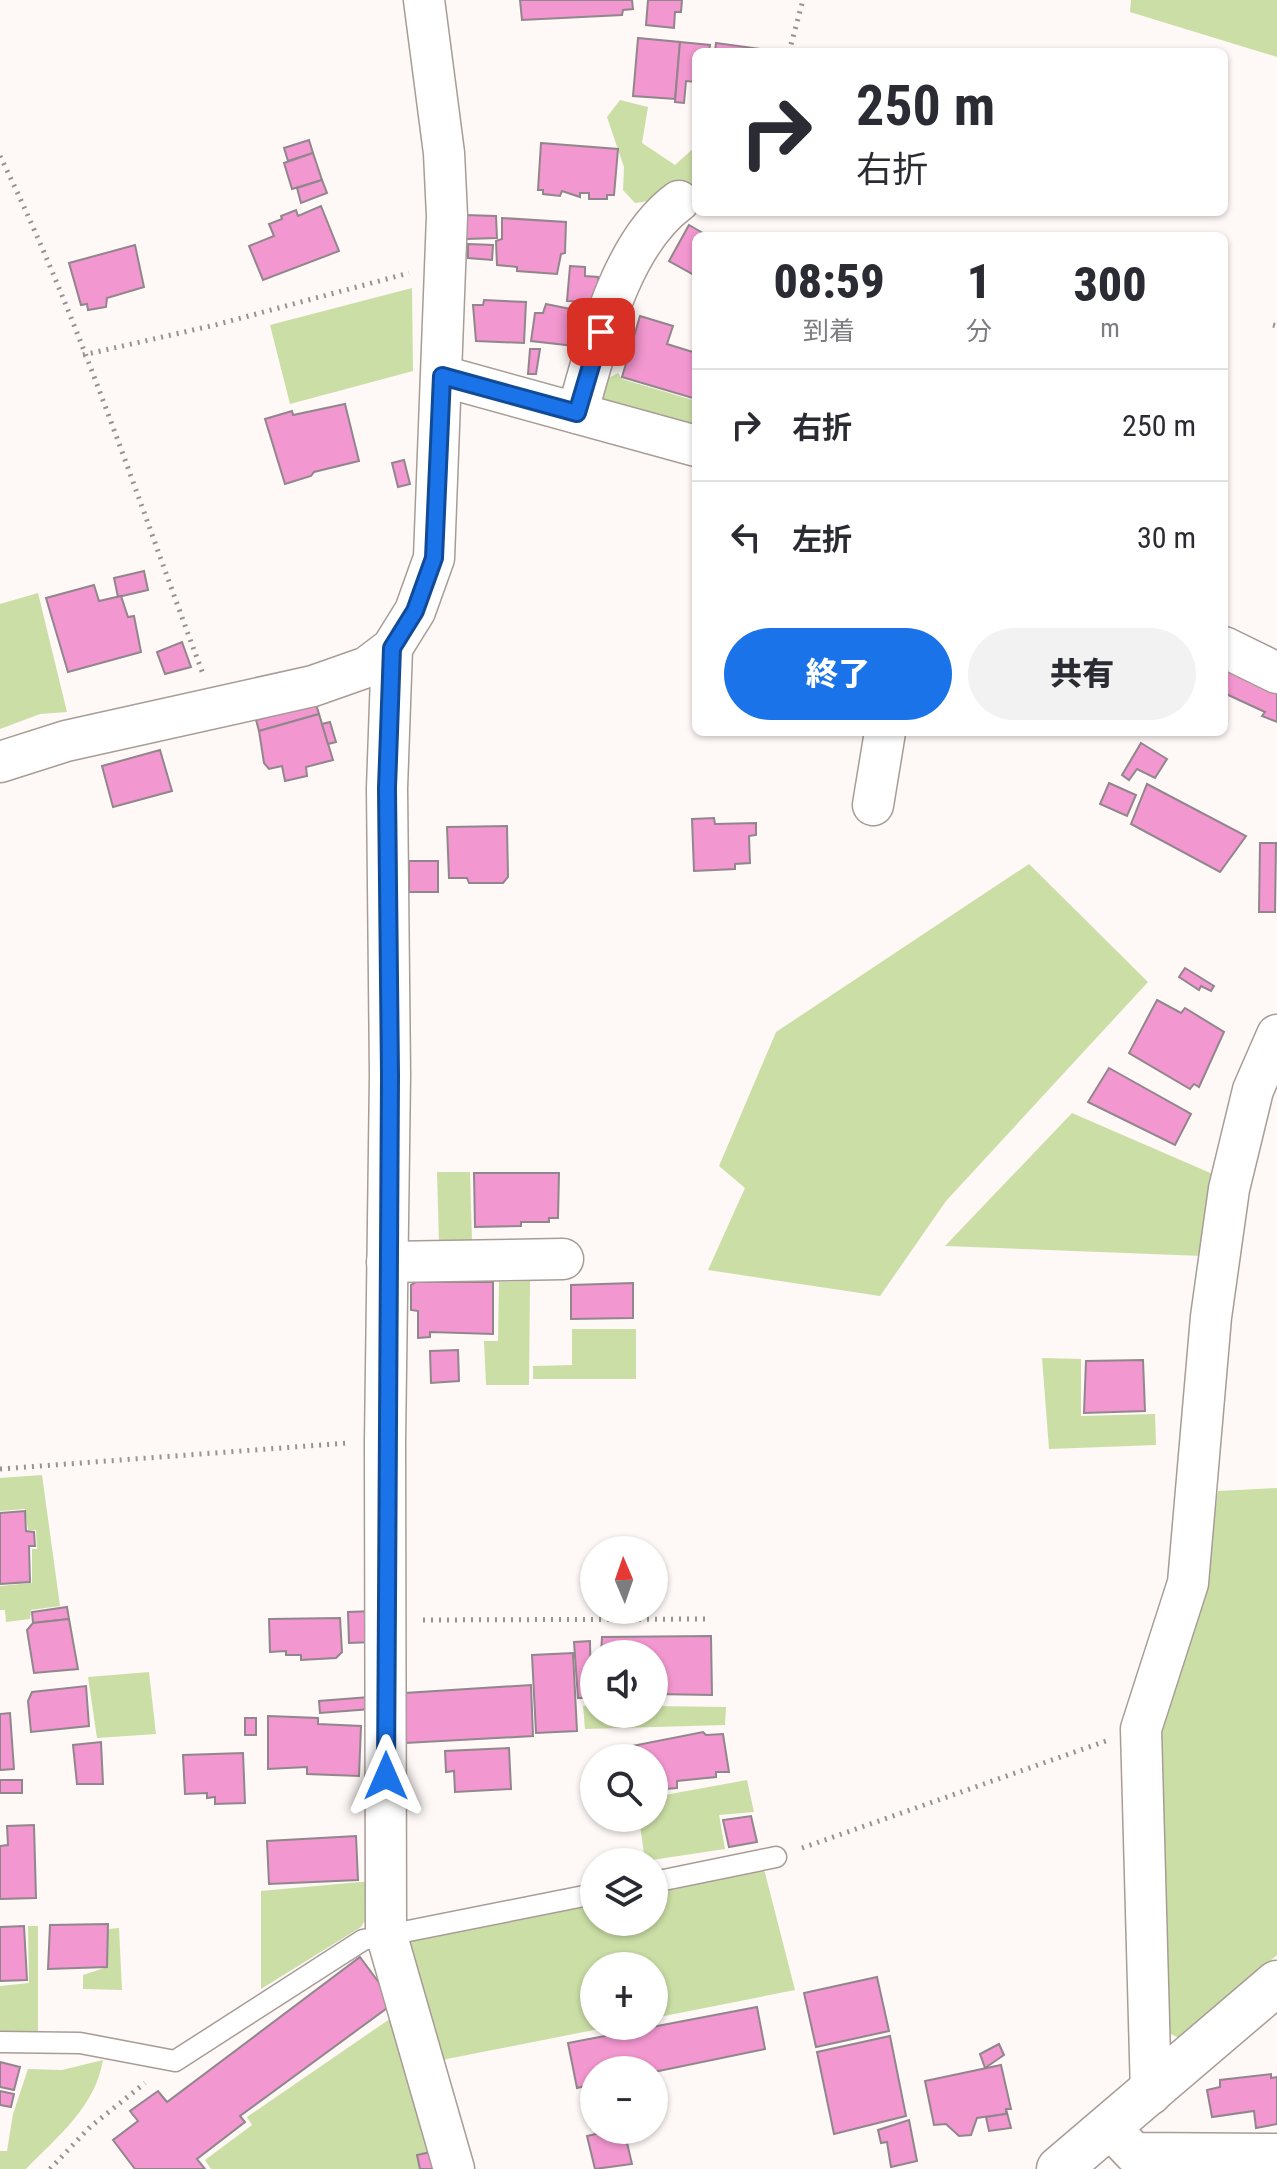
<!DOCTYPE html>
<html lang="ja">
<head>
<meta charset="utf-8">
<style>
	:root { --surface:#fff; --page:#f2f2f3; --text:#2b2b33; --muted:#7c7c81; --line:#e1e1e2; --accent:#1a73e8 }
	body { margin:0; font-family:"Roboto Condensed","Noto Sans JP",sans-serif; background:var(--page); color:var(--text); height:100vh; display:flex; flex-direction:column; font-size:30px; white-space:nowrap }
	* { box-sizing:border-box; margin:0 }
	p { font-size:26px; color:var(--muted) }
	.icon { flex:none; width:44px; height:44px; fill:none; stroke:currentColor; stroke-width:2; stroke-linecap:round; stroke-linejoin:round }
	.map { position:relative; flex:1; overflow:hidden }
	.side { position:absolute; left:692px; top:232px; width:536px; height:504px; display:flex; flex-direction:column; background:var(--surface); border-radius:12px; box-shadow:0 2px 6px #0004 }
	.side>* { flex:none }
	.hud { position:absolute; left:692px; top:48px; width:536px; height:168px; border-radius:12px; box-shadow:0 2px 6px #0004; background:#fff; color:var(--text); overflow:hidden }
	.needle { width:52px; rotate:358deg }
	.buttons { position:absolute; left:580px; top:1536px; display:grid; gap:16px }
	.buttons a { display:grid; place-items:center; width:88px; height:88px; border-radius:50%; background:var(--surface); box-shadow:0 2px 6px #0004; font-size:40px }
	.pin { position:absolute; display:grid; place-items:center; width:68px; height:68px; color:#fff; margin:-34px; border-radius:16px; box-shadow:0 4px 12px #0006 }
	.me { position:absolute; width:88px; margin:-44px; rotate:0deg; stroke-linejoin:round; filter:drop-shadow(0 0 6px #0008) }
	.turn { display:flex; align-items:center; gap:28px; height:168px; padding:0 32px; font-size:36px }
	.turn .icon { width:104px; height:104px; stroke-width:2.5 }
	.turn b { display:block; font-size:56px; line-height:68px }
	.eta { display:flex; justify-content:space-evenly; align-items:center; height:136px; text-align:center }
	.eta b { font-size:48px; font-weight:800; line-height:56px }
	.button { display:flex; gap:16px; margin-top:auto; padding:16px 32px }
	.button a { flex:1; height:92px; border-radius:48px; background:var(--accent); color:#fff; font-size:32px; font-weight:800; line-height:92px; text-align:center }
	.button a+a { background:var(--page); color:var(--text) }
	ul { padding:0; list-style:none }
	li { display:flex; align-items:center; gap:24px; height:112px; padding:0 32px; border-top:2px solid var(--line) }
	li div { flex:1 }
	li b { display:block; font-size:30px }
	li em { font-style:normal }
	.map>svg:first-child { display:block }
	.green { fill:#cbdea5 }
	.building { fill:#f297cf; stroke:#91868c; stroke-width:2 }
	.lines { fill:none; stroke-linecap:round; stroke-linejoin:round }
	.service-casing { stroke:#a89c96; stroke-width:23 }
	.minor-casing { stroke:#a89c96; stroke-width:43 }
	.tertiary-casing { stroke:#a89c96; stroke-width:47 }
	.path { stroke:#989391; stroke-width:5; stroke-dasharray:2 6; stroke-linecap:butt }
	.service { stroke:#fff; stroke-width:20 }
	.minor { stroke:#fff; stroke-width:40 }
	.tertiary { stroke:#fff; stroke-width:44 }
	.route-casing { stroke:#114b97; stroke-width:20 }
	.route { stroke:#1a73e8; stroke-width:14 }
</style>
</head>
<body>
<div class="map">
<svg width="1277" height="2169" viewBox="0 0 1277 2169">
	<rect width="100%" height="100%" fill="#fef8f6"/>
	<!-- green -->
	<g class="green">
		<path d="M1131,0H1277V57L1130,12Z"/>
		<path d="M620,100L648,107L642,143L675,165L696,146V184L674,197L635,203L623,190L624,167L607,117Z"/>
		<path d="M412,288L413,371L290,404L270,325Z"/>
		<path d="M618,373L622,379L696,401V432L604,406L596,393L605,380Z"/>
		<path d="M38,593L67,712L40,714L0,729V604Z"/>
		<path d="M1029,864L1148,982L946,1201L880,1296L708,1270L745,1188L719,1166L776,1032Z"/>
		<path d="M1072,1113L1215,1175L1203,1256L945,1246Z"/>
		<path d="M437,1172H470L472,1242L439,1243Z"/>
		<path d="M530,1281L529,1385H486L484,1341H498L499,1282Z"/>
		<path d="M572,1329H636V1379H533V1366L572,1365Z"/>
		<path d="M1042,1358L1081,1359V1416L1155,1414L1156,1445L1049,1449Z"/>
		<path d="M42,1475L60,1606L31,1610L30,1619L6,1622L5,1610H0V1586L32,1583V1549H37L36,1530H28L25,1509L0,1511V1478Z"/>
		<path d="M1277,1488V1955L1179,2038L1160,2029L1157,1727L1204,1590L1218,1491Z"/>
		<path d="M149,1672L156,1734L97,1738L88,1677Z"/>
		<path d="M583,1706H594V1714H654V1706L726,1707L725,1725L585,1729Z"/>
		<path d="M747,1780L754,1812L719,1815L725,1849L645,1861L639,1818H654V1797Z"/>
		<path d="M764,1869L795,1990L654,2018V1966H594V2026H614L437,2061L402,1939L594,1905V1922H654V1894Z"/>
		<path d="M371,1881L372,1910L361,1927L261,1989V1891Z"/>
		<path d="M28,1926H38V2032L0,2031V1986L29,1983Z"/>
		<path d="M119,1928L122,1990L83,1989V1975L107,1967L108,1929Z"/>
		<path d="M397,2014L439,2169H211L205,2160L252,2125L247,2117Z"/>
		<path d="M103,2060C95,2107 58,2136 26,2169H0V2151H7L13,2114L28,2069L62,2070Z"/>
	</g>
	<!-- building -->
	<g class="building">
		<path d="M520,0H632L633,9L623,10L622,15L522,20Z"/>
		<path d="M648,0H682L681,12H675L674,28L646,25Z"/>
		<path d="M638,38L680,42L675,99L633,96Z"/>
		<path d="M680,42L710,45L709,52H696V82L686,81L684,103L675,102Z"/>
		<path d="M716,43L768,50V52H715Z"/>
		<path d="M309,140L313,153L288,161L284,148Z"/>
		<path d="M541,143L618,149L614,195H607V199H589V193H580V197L562,191L560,196L543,194V190H538Z"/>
		<path d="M313,153L322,180L292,189L284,163Z"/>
		<path d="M322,180L327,193L301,203L297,188Z"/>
		<path d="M321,206L339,251L263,280L249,246L274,236L269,224L282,219L281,216L296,210L298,216Z"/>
		<path d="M465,215L496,216L497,238L466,239Z"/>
		<path d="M502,218L566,222L565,253L561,254L557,274L517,271V267L497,265L496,241L502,239Z"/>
		<path d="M689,225L708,236H696V276L669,261Z"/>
		<path d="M468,244L493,245L492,260L468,258Z"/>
		<path d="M135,245L144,287L107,298L106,307L88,310L87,304L81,305L69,263Z"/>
		<path d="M570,266L585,267V276L598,277L600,302L567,301Z"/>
		<path d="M484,300L526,302L524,343L476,341L473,305H483Z"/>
		<path d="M546,304L590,313L583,347L531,341L535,313H543Z"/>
		<path d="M640,316L673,326L667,344L696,353V399L622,377Z"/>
		<path d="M530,349H540L536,374H528Z"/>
		<path d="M345,404L359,461L314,472L311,476L285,484L265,419L292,411L293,415Z"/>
		<path d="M404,460L410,484L398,487L392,463Z"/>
		<path d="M144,571L148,590L118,597L114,578Z"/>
		<path d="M94,585L99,601L121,596L128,617L134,616L141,652L68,672L46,598Z"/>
		<path d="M182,642L191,667L165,674L157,652Z"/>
		<path d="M1225,669L1277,692V722L1262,716L1265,712L1224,693Z"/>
		<path d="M316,704L319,714L259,731L256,720Z"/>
		<path d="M319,714L333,760L306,767L307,776L285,781L282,766L269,769L264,763L259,731Z"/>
		<path d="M330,722L336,742L328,744L322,724Z"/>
		<path d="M1141,743L1167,759L1155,778L1137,769L1129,780L1122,775Z"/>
		<path d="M160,750L172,791L113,807L102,766Z"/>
		<path d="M1109,783L1136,795L1127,816L1100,804Z"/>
		<path d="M1147,784L1246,836L1220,872L1131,824Z"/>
		<path d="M714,818L715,824L756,823V835L749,836L750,863L735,864V869L694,871L692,819Z"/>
		<path d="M507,826L508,877L503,883H469L467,878H449L447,827Z"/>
		<path d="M1260,843H1276L1275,912H1259Z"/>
		<rect x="409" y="861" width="29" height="31"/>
		<path d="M1185,968L1214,986L1211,991L1201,986L1199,990L1179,977Z"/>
		<path d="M1157,1000L1181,1013L1185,1008L1224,1032L1199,1087L1194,1084L1190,1089L1129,1053Z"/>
		<path d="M1109,1068L1191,1114L1175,1145L1088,1102Z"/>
		<path d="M474,1173H559L558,1218H549V1222H521V1226L475,1227Z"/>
		<path d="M416,1282H493V1334L430,1332V1337L418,1338V1311L411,1310V1285Z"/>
		<path d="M633,1283V1318L571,1319V1285Z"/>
		<path d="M458,1350L459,1381L431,1383L430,1351Z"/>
		<path d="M1143,1360L1145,1411L1084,1413L1086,1361Z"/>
		<path d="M25,1511L26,1531L34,1532L35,1546H29L30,1582L0,1584V1513Z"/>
		<path d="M67,1607L69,1619L33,1623L32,1612Z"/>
		<path d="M373,1611L374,1642L349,1643L348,1612Z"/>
		<path d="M340,1618L342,1652L336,1658L301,1660V1655H286V1651L270,1652L269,1619Z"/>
		<path d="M69,1619L78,1669L34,1673L27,1630L33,1623Z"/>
		<path d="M711,1636L712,1695L654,1694V1654H601L602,1637Z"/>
		<path d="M590,1641L591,1698H578L574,1642Z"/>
		<path d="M573,1653L577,1731L536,1733L532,1655Z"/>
		<path d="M531,1685L533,1736L406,1743L405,1693Z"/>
		<path d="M86,1686L89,1726L31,1732L28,1701L32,1692Z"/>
		<path d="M369,1697L371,1709L320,1713L319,1701Z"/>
		<path d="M10,1713L14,1769L0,1770V1714Z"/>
		<path d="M268,1716L318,1718V1724L361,1726L359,1776L307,1774V1767L268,1769Z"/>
		<rect x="245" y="1718" width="11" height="17"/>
		<path d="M703,1732L706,1735L723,1734L729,1772H716V1777L677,1781V1788L654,1790V1758H634L632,1746Z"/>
		<path d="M101,1742L103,1784H77L73,1745Z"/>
		<path d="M509,1748L511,1789L455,1792L454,1771L446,1772L445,1751Z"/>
		<path d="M243,1753L245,1803L215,1804V1797L207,1798V1793L185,1794L183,1755Z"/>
		<rect x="0" y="1780" width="22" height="13"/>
		<path d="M751,1816L757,1842L729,1847L723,1820Z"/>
		<path d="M34,1825L36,1898L0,1899V1846L8,1845L7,1826Z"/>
		<path d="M356,1836L358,1880L269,1884L267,1841Z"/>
		<path d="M108,1924L107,1967L48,1969L50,1925Z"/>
		<path d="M24,1926L27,1980L0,1981V1927Z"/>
		<path d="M360,1957L394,2003L240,2116L245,2122L197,2159L205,2169H135L113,2140L138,2121L130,2111L158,2091L167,2102Z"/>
		<path d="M877,1977L889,2031L816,2047L804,1993Z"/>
		<path d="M757,2007L765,2049L654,2072L594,2070V2084L577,2088L568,2043Z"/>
		<path d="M890,2036L906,2116L834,2134L817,2052Z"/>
		<path d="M999,2044L1004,2055L985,2068L980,2054Z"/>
		<path d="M0,2062L20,2067L14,2090L0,2087Z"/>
		<path d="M1001,2065L1011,2109H1006V2114L977,2118L971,2135L959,2136L946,2124L934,2125L925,2081Z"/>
		<path d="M1271,2074V2078L1277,2077V2124L1256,2128L1254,2111L1212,2117L1207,2090L1220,2087V2080Z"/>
		<path d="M0,2091L14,2094L11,2107L0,2105Z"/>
		<path d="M1006,2109L1011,2128L989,2131L986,2117L1006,2114Z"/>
		<path d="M909,2120L917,2161L891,2167L887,2142L881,2143L878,2130Z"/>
		<path d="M613,2130H624L632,2164L595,2169L587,2136Z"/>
		<path d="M435,2151L439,2169H420L417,2155Z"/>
	</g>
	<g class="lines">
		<defs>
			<g id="service">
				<path d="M654,1882L776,1857"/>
				<path d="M0,2042L80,2043L175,2061L363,1940L594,1894"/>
			</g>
			<g id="minor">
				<path d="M442,376L696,446"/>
				<path d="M577,413C597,346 620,244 679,201"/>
				<path d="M1224,647L1277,673"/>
				<path d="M392,648L387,788L390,1075L385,1442L386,1933L454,2169"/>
				<path d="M0,762L66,741L313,686L367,667L392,648L415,611L434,558L447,216L444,153L424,0"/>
				<path d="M873,805L885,732"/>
				<path d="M387,1262L563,1259"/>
				<path d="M1151,2094L1141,1729L1188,1583L1211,1317L1229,1189L1253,1090L1277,1035"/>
				<path d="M1110,2128L1134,2153L1277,2154"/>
			</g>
			<path id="tertiary" d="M1059,2169L1277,1983"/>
		</defs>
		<!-- service casing -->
		<use href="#service" class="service-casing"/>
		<!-- minor casing -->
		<use href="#minor" class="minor-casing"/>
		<!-- tertiary casing -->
		<use href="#tertiary" class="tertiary-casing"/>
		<!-- path -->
		<g class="path">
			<path d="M789,52L803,0"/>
			<path d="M0,156C81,322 138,501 203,674"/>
			<path d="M1273,325L1277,326"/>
			<path d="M83,355L215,325L409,273"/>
			<path d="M0,1469L348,1443"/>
			<path d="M423,1620L710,1619"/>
			<path d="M802,1848L1106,1741"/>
			<path d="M50,2169L90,2127L145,2083"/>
		</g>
		<!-- service -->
		<use href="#service" class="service"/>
		<!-- minor -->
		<use href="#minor" class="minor"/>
		<!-- tertiary -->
		<use href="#tertiary" class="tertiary"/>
	</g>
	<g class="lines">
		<defs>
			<path id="route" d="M386,1776L390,1075L387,788L392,648L415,611L434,558L442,376L577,413L601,332"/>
		</defs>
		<!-- route casing -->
		<use href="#route" class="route-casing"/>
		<!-- route -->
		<use href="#route" class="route"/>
	</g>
</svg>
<div class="buttons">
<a><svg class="needle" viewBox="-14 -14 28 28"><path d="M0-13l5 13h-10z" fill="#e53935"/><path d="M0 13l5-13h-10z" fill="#7c7c81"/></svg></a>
<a><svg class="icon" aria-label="sound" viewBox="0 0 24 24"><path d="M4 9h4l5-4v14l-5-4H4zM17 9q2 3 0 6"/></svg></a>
<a><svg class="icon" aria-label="search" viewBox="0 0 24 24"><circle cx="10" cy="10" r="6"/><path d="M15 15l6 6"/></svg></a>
<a><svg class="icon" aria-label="layers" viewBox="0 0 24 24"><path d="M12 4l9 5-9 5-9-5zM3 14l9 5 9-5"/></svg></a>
<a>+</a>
<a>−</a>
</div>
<div class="pin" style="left:601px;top:332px;background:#d93025"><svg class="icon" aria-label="arrive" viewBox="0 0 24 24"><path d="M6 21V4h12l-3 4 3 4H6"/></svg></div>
<svg class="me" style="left:386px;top:1776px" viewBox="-20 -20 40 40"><path d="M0-17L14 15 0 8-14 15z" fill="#1a73e8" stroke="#fff" stroke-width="4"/></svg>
<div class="hud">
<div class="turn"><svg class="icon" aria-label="right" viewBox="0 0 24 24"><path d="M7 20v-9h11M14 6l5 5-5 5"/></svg><div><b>250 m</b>右折</div></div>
</div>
<section class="side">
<div class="eta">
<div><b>08:59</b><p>到着</p></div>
<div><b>1</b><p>分</p></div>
<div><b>300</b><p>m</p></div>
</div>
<ul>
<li><svg class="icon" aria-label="right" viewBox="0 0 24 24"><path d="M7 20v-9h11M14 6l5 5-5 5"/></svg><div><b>右折</b></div><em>250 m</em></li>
<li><svg class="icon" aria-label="left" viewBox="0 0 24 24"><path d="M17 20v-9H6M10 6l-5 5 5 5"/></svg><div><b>左折</b></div><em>30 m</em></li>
</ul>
<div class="button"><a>終了</a><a>共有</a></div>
</section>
</div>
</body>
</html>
